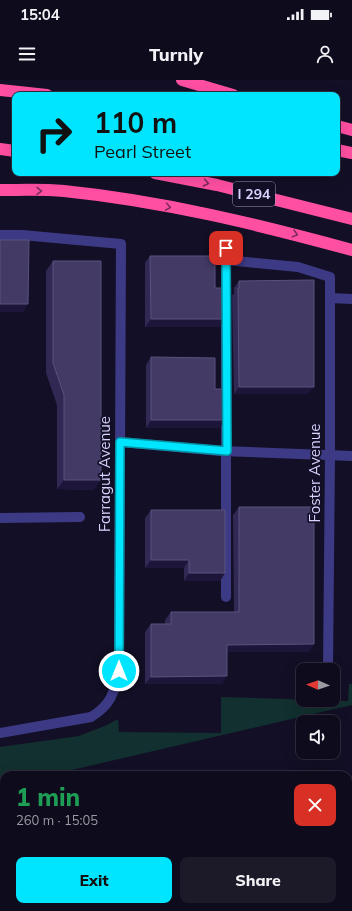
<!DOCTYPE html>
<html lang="en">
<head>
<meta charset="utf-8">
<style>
	:root { --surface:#0e0b1c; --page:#1c1929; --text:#f1f3f6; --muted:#9b9ba3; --line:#2e2b3b; --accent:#00e5ff }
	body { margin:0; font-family:Mulish,sans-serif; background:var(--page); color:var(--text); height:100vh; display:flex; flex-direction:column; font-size:15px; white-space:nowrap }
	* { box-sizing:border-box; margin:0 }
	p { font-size:13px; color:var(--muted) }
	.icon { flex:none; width:22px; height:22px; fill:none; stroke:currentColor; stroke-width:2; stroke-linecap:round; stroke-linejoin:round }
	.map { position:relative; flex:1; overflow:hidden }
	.side { position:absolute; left:0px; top:691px; width:352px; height:140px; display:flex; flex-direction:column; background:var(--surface); border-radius:12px 12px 0 0; box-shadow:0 4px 16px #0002,0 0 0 1px var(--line) }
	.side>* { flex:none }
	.hud { position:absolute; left:12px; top:12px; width:328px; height:84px; border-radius:8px; box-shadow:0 4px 16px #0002,0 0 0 1px var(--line); background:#00e5ff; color:#111; overflow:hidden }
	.needle { width:26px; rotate:272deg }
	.fabs { position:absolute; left:296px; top:583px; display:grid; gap:8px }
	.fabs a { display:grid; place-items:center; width:44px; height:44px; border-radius:8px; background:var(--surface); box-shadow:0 4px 16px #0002,0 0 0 1px var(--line); font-size:20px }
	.pin { position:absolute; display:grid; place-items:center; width:34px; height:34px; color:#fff; margin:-17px; border-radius:8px; box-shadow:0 2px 6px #0006 }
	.me { position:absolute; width:44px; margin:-22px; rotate:0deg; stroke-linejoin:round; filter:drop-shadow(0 0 3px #0008) }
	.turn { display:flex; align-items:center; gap:14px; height:84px; padding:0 16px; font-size:18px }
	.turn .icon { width:52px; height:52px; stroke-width:2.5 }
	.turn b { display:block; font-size:28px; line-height:34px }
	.round { display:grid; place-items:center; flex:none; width:42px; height:42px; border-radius:8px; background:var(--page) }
	.summary { display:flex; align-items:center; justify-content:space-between; height:68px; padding:0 16px }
	h1 { font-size:24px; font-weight:800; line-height:30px; color:#1e9e55 }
	.action { display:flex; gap:8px; margin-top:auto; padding:8px 16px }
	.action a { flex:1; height:46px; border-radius:8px; background:var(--accent); color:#111; font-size:16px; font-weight:800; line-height:46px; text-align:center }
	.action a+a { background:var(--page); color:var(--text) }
	.status { display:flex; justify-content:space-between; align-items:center; height:28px; padding:0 20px; background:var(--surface); direction:ltr }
	.status svg { height:11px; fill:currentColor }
	header { display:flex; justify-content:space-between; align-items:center; height:52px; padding:0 16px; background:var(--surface); font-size:18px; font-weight:800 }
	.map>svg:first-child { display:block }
	.green { fill:#12302f }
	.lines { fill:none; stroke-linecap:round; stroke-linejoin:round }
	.minor { stroke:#3d3a85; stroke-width:10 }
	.highway { stroke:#ff4fa3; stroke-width:12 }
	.rail { stroke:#00e5ff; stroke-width:3; stroke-dasharray:6 5; stroke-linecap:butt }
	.wall { fill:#312854 }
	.shaded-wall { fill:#1d163a }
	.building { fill:#433a66; stroke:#5a527e }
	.oneway { stroke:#7d2c5e }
	.route-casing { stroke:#0095a6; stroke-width:10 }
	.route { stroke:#00e5ff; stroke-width:7 }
	.labels { text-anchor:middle; stroke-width:3.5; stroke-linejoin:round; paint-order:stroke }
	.shield { fill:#130f26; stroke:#9e99be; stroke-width:1 }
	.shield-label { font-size:14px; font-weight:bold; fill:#d9d4ff }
	.street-label { font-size:15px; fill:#d9d4ff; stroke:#130f26 }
</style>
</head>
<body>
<div class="status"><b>15:04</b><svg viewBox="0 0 49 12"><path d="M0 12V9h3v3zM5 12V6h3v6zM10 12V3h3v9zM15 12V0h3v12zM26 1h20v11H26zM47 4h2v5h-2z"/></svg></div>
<header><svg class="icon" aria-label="menu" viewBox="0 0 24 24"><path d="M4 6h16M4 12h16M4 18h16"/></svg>Turnly<svg class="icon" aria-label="person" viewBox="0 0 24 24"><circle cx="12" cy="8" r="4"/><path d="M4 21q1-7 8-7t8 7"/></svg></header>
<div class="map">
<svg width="352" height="831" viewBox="0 0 352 831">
	<rect width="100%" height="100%" fill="#130f26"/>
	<!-- green -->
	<path class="green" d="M349,604H352V625L50,695H4V706L0,707V667L79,656L107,645L118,639L119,652L221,653V617L348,621Z"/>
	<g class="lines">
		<!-- minor -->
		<g class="minor">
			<path d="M0,155H22L121,164L119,591C114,613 111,625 91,637L0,653"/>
			<path d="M226,168V517"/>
			<path d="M226,180L298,187L330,197V375L328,590"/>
			<path d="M330,218L352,219"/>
			<path d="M121,362L220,371L352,376"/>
			<path d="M0,438L80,437"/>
		</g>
		<!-- highway -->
		<g class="highway">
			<path d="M182,0L233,15"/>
			<path d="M0,10L47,15"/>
			<path d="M337,46L352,50"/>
			<path d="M0,69L15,71"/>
			<path d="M337,70L352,73"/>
			<path d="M155,93L217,105L352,139"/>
			<path d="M0,110C21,110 43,109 64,111C162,121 257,144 352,170"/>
		</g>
		<!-- rail -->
		<g class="rail">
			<path d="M348,704L352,703"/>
			<path d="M348,713L352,712"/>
			<path d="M0,776L4,775"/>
			<path d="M0,790L4,789"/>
		</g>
	</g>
	<!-- wall -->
	<g class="wall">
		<path d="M150,176L215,208L225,239L220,247H145V183Z"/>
		<path d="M53,181L94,410L57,409V325L46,293V191Z"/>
		<path d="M239,201L308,314H234L232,215L234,214V208Z"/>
		<path d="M151,277L215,309L220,348H146V285Z"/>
		<path d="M239,427L309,572H227L222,604H145V552L151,544H165V540L171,532H234L233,435Z"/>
		<path d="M151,430L225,493L220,501H184V488H145V438Z"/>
	</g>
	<!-- shaded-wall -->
	<g class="shaded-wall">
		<path d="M0,224H28L23,232H0Z"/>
		<path d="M151,239H225L220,247H145Z"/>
		<path d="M239,307H314L308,314H234Z"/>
		<path d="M151,340H225L220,348H146Z"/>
		<path d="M64,400H101L94,410L57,409Z"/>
		<path d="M151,480H189L184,488H145Z"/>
		<path d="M189,493H225L220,501H184Z"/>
		<path d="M314,564L309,572H222L227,565Z"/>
		<path d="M227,596L222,604H145L151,597Z"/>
	</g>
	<!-- building -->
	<g class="building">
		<path d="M0,160H29L28,224H0Z"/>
		<path d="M150,176H215V208H225V239H151Z"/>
		<path d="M53,181H101V400H64V315L53,283Z"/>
		<path d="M314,200V307H239L238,208H239V201Z"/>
		<path d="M151,277L215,278V309H225V340H151Z"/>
		<path d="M239,427H314V564L227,565V596L151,597V544H171V532H239Z"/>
		<path d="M151,430H225V493H189V480H151Z"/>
	</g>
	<!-- one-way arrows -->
	<defs><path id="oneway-chevron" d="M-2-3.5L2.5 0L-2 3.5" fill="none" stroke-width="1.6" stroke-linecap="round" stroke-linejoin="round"/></defs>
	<g class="oneway">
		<use href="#oneway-chevron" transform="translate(206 103) rotate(11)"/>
		<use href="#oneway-chevron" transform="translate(39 111) rotate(1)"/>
		<use href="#oneway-chevron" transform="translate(168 127) rotate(10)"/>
		<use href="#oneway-chevron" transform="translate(295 154) rotate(15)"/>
	</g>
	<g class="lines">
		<defs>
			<path id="route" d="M119,591L120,362L227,371L226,168"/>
		</defs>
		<!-- route casing -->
		<use href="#route" class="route-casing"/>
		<!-- route -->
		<use href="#route" class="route"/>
	</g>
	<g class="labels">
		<!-- shield labels -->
		<rect class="shield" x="233" y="102" width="42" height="24" rx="3"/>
		<g class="shield-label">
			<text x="254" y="119">I 294</text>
		</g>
		<!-- street labels -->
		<g class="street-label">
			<text transform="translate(315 393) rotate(-90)" y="5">Foster Avenue</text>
			<text transform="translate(105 394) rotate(-90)" y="5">Farragut Avenue</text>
		</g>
	</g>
</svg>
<div class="fabs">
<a><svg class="needle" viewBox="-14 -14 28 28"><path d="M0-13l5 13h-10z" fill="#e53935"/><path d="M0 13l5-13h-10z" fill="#9b9ba3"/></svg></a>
<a><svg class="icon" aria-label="sound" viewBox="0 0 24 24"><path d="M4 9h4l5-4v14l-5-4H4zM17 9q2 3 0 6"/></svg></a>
</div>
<div class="pin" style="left:226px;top:168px;background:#d93025"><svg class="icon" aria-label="arrive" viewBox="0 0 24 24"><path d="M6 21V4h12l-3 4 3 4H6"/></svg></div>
<svg class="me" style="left:119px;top:591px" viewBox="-20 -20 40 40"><circle r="17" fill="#00e5ff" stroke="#fff" stroke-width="3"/><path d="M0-11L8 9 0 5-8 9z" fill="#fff"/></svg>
<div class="hud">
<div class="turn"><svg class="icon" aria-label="right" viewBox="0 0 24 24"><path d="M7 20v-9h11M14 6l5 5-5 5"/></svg><div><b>110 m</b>Pearl Street</div></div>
</div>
<section class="side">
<div class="summary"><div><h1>1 min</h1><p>260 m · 15:05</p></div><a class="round" style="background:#d93025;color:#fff"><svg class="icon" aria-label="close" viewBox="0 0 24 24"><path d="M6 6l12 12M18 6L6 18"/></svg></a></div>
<div class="action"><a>Exit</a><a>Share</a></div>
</section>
</div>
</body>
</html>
